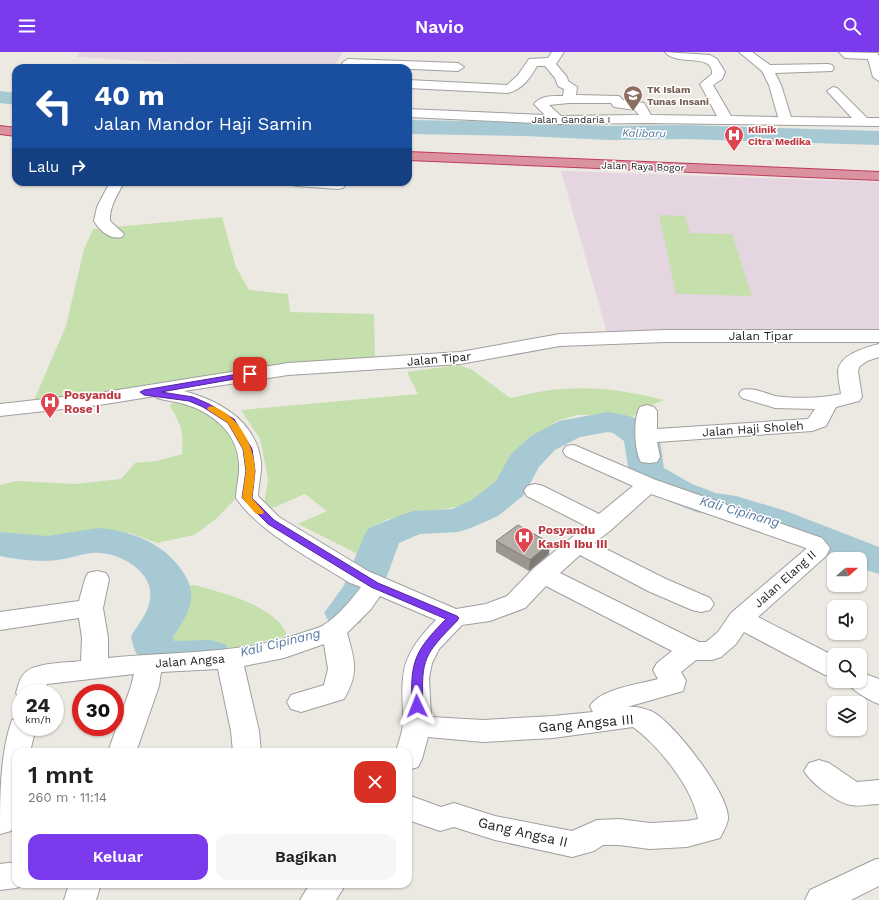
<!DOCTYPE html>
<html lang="id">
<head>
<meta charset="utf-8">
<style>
	:root { --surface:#fff; --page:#f6f6f6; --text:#202124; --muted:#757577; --accent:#7c3aed }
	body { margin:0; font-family:"Work Sans",sans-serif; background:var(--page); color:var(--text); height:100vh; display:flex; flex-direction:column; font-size:15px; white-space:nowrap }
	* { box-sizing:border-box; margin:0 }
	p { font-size:13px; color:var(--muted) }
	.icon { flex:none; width:22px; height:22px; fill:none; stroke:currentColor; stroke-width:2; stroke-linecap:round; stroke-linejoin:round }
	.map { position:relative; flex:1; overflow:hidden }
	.side { position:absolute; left:12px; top:696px; width:400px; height:140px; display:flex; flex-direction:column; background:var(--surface); border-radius:12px; box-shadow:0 1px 3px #0004 }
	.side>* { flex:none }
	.top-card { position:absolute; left:12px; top:12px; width:400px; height:122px; border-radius:12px; box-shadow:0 1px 3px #0004; background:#1a4fa0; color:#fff; overflow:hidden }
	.needle { width:26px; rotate:70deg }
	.buttons { position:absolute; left:827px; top:500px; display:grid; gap:8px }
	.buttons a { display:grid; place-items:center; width:40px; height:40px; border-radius:8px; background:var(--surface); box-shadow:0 1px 3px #0004; font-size:20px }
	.speed { position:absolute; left:12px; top:632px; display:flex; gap:8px; font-size:20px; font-weight:700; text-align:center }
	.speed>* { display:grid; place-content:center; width:52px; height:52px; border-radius:50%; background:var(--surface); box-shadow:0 1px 3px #0004; line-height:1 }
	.speed small { font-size:10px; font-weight:400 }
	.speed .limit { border:6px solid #d22; background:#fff; color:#111 }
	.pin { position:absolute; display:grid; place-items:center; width:34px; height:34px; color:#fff; margin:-17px; border-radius:8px; box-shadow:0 2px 6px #0006 }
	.me { position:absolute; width:44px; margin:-22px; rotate:358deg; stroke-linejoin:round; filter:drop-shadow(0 0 3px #0008) }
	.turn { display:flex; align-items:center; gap:14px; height:84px; padding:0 16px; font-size:18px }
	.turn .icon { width:52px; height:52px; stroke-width:2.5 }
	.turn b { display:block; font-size:28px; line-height:34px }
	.then { display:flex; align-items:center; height:38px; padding:0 16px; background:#0003; gap:8px; font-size:15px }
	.round { display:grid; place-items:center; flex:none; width:42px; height:42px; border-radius:12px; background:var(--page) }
	.headline { display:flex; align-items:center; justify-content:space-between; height:68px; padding:0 16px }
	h1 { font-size:24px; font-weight:600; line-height:30px }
	.action { display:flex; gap:8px; margin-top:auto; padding:8px 16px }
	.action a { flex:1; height:46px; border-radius:12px; background:var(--accent); color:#fff; font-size:16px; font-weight:600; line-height:46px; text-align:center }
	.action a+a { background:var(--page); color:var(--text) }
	header { display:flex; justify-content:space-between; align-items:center; height:52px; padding:0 16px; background:var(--accent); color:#fff; font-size:18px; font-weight:600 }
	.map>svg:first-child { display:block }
	.industrial { fill:#e4d5e1 }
	.grass { fill:#c5e0ad }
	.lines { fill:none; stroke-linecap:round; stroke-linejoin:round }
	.river { fill:#a7c9d4; fill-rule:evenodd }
	.minor-casing { stroke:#9f9f9f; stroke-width:2 }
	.highway-casing { stroke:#c13863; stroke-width:2 }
	.minor { fill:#fff; fill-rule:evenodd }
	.highway { fill:#da929e; fill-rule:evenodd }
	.wall { fill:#9b9690 }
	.shaded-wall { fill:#7e7a76 }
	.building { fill:#b4aea8; stroke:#7e7a76 }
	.route { fill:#7c3aed; stroke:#51269a }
	.slow { fill:#f59e0b }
	.labels { text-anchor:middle; stroke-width:3; stroke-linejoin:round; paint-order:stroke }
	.far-education-label { font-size:10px; font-weight:bold; fill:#785e54; stroke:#fff; text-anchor:start }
	.far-street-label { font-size:10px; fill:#1b1b1b; stroke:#fff }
	.far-health-label { font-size:10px; font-weight:bold; fill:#be3a42; stroke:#fff; text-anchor:start }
	.far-water-label { font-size:11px; font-style:italic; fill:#54779f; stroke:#fff }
	.street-label { font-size:12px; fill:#1b1b1b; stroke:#fff }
	.health-label { font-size:12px; font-weight:bold; fill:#be3a42; stroke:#fff; text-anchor:start }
	.water-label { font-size:13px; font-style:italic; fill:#54779f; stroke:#fff }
	.near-street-label { font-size:14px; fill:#1b1b1b; stroke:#fff }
</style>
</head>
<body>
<header><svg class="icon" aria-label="menu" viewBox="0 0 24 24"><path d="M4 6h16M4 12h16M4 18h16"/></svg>Navio<svg class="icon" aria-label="search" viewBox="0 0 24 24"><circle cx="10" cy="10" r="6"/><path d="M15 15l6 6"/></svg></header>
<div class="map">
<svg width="879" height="848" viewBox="0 0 879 848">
	<rect width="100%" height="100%" fill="#ece9e2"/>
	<!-- industrial -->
	<g class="industrial">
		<path d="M80,0H343L333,16H205L208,13L77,5Z"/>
		<path d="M561,119L879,130V285L608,284Z"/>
	</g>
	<!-- grass -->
	<g class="grass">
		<path d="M659,163L685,164L690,181L732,182L752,244L676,242Z"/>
		<path d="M222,165L236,215L249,238L288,242L290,260L374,262L375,310L32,353L66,274L84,197L93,177Z"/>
		<path d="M458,313L471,317L510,346C526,343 544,338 561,337C596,334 630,339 664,348L644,356L628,368L609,363H577L557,369L531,387L504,422L500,431L472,452L388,467L371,476L364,505L298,472L327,459L305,442L268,458L264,453L268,427L260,387L241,358L418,342L407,320Z"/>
		<path d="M181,348L224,370L244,397L238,444L216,467L194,483L157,491L130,481L84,479L55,488L43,489L0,480V433L17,429L74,432L121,427L135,411L157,409L182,402C184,380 181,371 169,353Z"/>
		<path d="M195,533C224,542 273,552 287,582L283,585C255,590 205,606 179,600C174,599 169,595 165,592L164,582L180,545V534Z"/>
	</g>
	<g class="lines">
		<!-- river -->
		<g class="river">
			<path d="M0,39L16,41V53L0,51Z"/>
			<path d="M408,68L525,70L608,74L685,73L879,79V93L685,87L608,88L525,84L408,82Z"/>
			<path d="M608,360C625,363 649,366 658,384C662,393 662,406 664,416L692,432L716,441L736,444L786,459L879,495V522L860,516V507H838L760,475L731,466L696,460L666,448L634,429L629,421L624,389L613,381L608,380L580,385L555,398L539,415L524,443L498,464L471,476L458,480L420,482L399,491L383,535L360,571L345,575L330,571L324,561L343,535L364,484L369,476L401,463L414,459L452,457L472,448L496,429L511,402L531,384L559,369Z"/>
			<path d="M98,476C132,479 164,491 183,520C188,528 192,536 191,546C190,560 181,573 173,585L174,589L210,588L225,592L232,603L225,614C212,618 200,618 185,619C157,619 136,617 131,584C137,574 146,564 149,552C158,524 125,502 99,501C87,500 76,505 64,507C43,511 21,508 0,504V480L48,484Z"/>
		</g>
		<defs>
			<g id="minor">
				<path d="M552,0H564L556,12L567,25L568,29L577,35L576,43L619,44L623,48L644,51L651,63L717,64L700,32L712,22C714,0 676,15 665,0L710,3L717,7L725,20L722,27L713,33L731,64L778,65L769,33L762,19L739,0H752L770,13L828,12L832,13L834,16L832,19L775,21L781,33L791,65L852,66L827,39L833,35L837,36L867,66H879V74L648,71L558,72L408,65V57L545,63L534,52C541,43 553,44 563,44L564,37L558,34L555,26L545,14H537C530,26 523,37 508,41L408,36V28L507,33L518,23L529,7L548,6ZM569,51H611L614,55L635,58L639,63L561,64L549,53Z"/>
				<path d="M839,0L877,1L879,4V29L873,25L868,7L845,6Z"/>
				<path d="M348,7L458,11L464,15L458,19L344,14L342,11Z"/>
				<path d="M110,130H124C118,142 109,155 110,169L124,182L122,185C110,188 100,179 94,169L97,155Z"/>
				<path d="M290,130H343L345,133L343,136L338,137L297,134L292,133Z"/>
				<path d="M665,278H879V290H665L560,294L460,312L288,323L184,339C220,349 256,369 261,410C262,422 258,433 258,444L279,465L368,519L456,557L486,552L507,544L534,516L586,474L527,444L524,439L527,434L535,432L543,434L599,462L633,434L566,404L563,399L566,394L574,393L656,428L822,486L830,496L826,504L758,565L834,604V625L825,623L744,580L736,592L721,605L712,608H696L681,620L686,629L683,639L627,655C635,654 643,656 651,659C673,669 729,742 728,766C728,772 723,780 720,786L687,795L650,797L619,793H603L594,799L572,805L495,788L454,775L440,779L408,768V743L441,755L454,751L495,764L572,779L597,768L619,767L650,771L687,769L698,767C692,735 659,694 633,675L553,686L483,690L428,685L422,707L418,715L408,718V700H396C398,691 402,682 403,673C404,657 401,642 403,626C405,602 420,584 436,568L380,544L371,557L347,581C355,609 359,621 344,647L301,660L291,657L287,650L291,643L324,633L328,617L324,592L284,606L244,614L259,679L261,700H233L231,679L218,617L161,620L159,634L136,700H108L131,634L134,622L47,632L44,641H21V648L16,641C18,635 19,628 23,623C32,610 66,611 81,609L82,586L79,566L0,578V560L79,549L85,527L88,521L97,519L106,521L109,527L103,556L108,586V606C173,599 240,603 302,581C309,578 319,577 325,572C337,565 352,547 361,535L350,531C314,508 260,481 236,446C236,435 240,423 239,412C238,381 212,360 184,352C175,349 166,349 157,346L155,344L99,353L0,364V352L99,341L288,311L460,300L560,282ZM651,442L806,496V497L731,561L718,580L706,590H699L560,521L580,503L648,539L692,558L701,560L710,558L714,552L710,546L666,527L594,491L611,478ZM546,534L672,599L657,611L653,618L658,627C639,632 600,637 590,654L593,660L553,664L483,668L431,665L429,626L432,611L439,597L462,573L490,569L525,556Z"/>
				<path d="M879,292V305L867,309L859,315L858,320L862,345L859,349L836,355L826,374L812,379L657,390L660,405L657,410L649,411L641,410C634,399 633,365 640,355L647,353L654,355L657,359V377L808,367L815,357L775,356L742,346L739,342L742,338C754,335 764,341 775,344C792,347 825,346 841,342C840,335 838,326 838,319C840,302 865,296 879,292Z"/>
				<path d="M860,620L879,627V652C870,649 850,637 846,629H860Z"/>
				<path d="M21,665V675H36L30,700H16V766L11,779L0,782C0,745 0,701 12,668Z"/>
				<path d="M819,708L829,711L857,730L879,728V752C870,752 859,755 851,753C837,751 811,731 804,719L809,711Z"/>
				<path d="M876,807H879V834L851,848H805L810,838Z"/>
				<path d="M16,810V832H27L16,836L0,838V812Z"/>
				<path d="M69,832H101L96,848H64Z"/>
				<path d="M310,832H346L336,848H300Z"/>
			</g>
			<g id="highway">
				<path d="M0,74L16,76V84L0,82Z"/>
				<path d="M408,100L879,120V128L408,108Z"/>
			</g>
		</defs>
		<!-- minor casing -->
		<use href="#minor" class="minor-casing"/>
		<!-- highway casing -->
		<use href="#highway" class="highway-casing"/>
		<!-- minor -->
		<use href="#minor" class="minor"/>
		<!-- highway -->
		<use href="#highway" class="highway"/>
	</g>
	<!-- wall -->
	<path class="wall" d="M496,489L549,502L529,519L496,500Z"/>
	<!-- shaded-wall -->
	<path class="shaded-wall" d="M550,491L549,502L529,519L530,508Z"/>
	<!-- building -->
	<path class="building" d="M518,473L550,491L530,508L496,489Z"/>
	<!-- route -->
	<path class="route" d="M250,320H252V324L161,340L193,345L209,352L234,367L252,397L255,419L252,446L274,468L378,531L457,564L459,566L457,569C424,603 421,606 423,654L421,657L417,658L412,654C410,608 415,599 446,567L371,535L268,472L242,446L246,419L243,397L228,371L203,355L189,349L144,343L140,340L144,338Z"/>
	<!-- slow -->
	<path class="slow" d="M211,354C237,361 254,393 255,417C255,427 253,437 252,446L264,460L263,462H256L242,446L246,419L243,397L228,371L208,358L207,356Z"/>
	<!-- icons -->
	<defs>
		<symbol id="school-pin" viewBox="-11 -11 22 30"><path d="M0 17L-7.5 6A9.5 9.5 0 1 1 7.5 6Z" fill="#8d6e63" stroke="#fff"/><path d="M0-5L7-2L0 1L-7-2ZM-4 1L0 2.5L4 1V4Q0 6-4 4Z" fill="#fff"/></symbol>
		<symbol id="hospital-pin" viewBox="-11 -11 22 30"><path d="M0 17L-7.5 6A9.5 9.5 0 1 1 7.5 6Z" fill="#e0444e" stroke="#fff"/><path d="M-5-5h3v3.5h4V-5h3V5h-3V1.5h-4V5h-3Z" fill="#fff"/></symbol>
	</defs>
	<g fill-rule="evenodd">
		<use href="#school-pin" x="622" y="32" width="22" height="30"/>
		<use href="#hospital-pin" x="723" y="72" width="22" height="30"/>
		<use href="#hospital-pin" x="39" y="339" width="22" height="30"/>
		<use href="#hospital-pin" x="513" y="474" width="22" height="30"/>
	</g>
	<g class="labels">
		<!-- far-education labels -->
		<g class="far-education-label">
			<text x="647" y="41">TK Islam<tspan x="647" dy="12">Tunas Insani</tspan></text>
		</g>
		<!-- far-street labels -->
		<g class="far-street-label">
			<text x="571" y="71">Jalan Gandaria I</text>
			<text transform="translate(643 114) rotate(2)" y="4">Jalan Raya Bogor</text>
		</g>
		<!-- far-health labels -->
		<g class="far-health-label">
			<text x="748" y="81">Klinik<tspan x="748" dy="12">Citra Medika</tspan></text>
		</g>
		<!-- far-water labels -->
		<g class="far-water-label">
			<text transform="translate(644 81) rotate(1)" y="4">Kalibaru</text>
		</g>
		<!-- street labels -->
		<g class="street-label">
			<text x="761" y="288">Jalan Tipar</text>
			<text transform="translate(439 307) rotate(-5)" y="4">Jalan Tipar</text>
			<text transform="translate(753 377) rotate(-4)" y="4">Jalan Haji Sholeh</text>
			<text transform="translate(785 527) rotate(-42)" y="4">Jalan Elang II</text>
			<text transform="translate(190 609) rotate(-4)" y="4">Jalan Angsa</text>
		</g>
		<!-- health labels -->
		<g class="health-label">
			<text x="64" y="347">Posyandu<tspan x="64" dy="14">Rose I</tspan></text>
			<text x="538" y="482">Posyandu<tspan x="538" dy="14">Kasih Ibu III</tspan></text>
		</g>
		<!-- water labels -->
		<g class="water-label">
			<text transform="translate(740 459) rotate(16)" y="5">Kali Cipinang</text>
			<text transform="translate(280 590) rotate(-14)" y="5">Kali Cipinang</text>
		</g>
		<!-- near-street labels -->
		<g class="near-street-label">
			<text transform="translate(586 671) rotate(-5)" y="5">Gang Angsa III</text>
			<text transform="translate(523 780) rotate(13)" y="5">Gang Angsa II</text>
		</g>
	</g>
</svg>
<div class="buttons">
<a><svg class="needle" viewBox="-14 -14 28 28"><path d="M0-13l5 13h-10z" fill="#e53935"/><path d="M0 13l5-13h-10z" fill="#757577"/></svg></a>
<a><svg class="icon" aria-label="sound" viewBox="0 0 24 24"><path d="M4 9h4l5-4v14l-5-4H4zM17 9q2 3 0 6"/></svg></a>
<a><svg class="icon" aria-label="search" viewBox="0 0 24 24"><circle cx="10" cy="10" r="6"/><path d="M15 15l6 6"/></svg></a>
<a><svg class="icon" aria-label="layers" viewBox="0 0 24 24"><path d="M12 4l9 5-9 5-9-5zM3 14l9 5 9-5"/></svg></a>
</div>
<div class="speed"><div>24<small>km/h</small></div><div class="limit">30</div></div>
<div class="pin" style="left:250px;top:322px;background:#d93025"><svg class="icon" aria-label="arrive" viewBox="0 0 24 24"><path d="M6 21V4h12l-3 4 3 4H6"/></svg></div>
<svg class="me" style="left:417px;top:654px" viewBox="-20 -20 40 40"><path d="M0-17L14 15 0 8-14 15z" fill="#7c3aed" stroke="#fff" stroke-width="4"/></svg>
<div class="top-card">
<div class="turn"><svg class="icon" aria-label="left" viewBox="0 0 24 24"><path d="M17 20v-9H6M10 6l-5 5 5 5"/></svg><div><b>40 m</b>Jalan Mandor Haji Samin</div></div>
<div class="then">Lalu<svg class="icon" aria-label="right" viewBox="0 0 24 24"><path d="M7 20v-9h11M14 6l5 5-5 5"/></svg></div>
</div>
<section class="side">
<div class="headline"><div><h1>1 mnt</h1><p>260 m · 11:14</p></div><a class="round" style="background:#d93025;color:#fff"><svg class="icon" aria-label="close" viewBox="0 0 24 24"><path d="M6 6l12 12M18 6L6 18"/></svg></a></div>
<div class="action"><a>Keluar</a><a>Bagikan</a></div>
</section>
</div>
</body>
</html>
